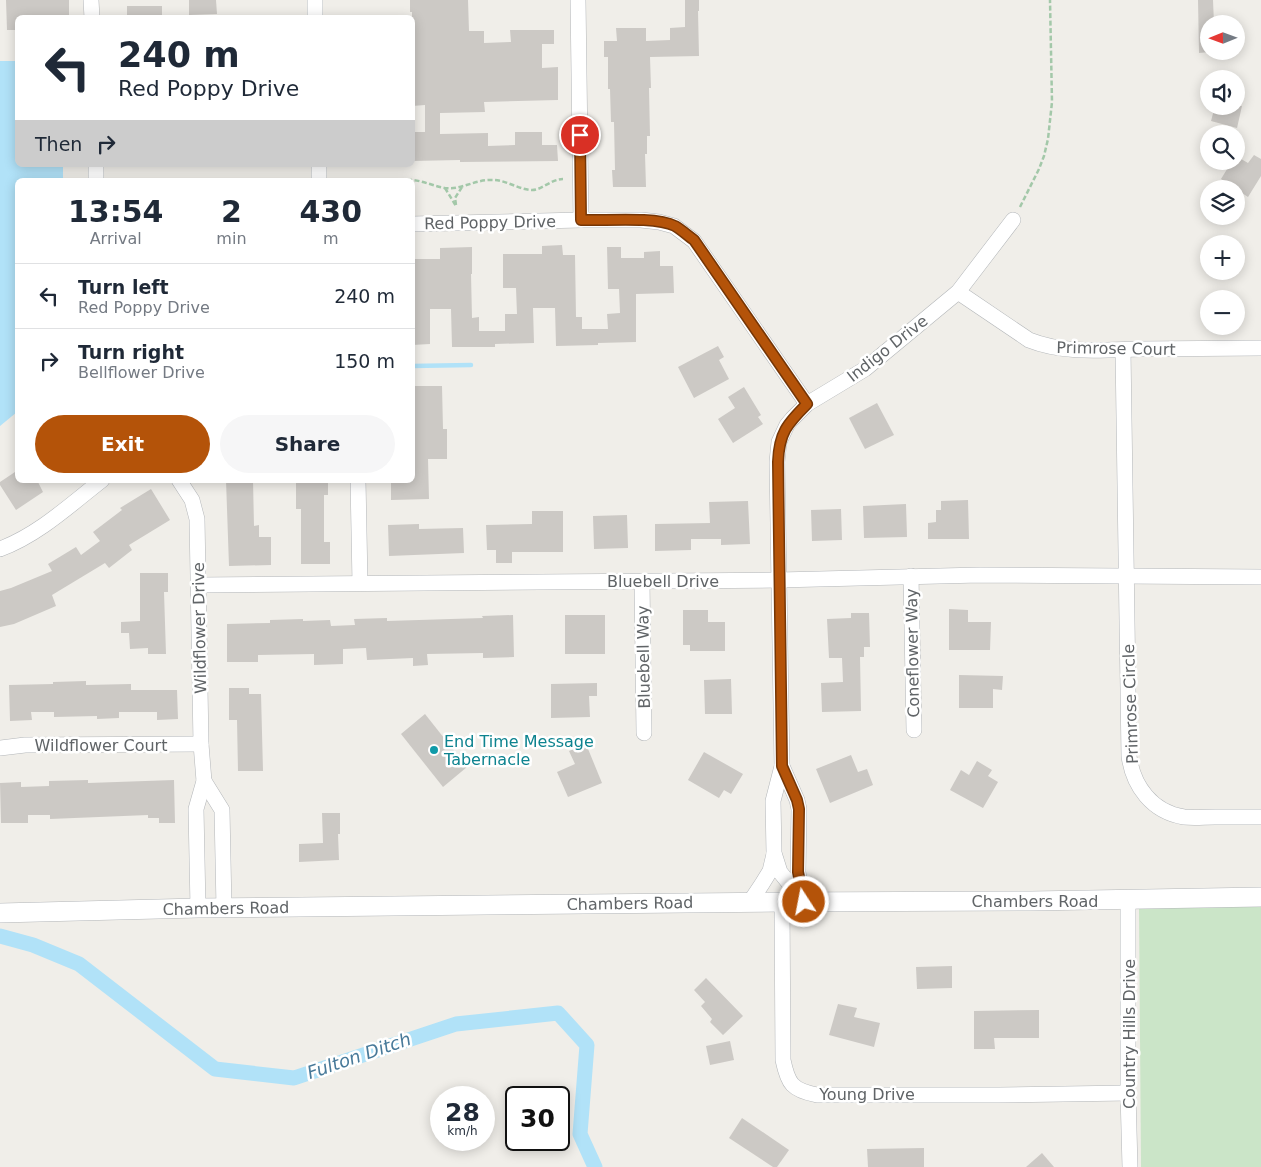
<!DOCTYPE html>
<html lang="en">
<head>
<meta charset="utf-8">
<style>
	:root { --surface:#fff; --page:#f6f6f7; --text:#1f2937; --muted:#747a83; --line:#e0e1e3; --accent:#b45309 }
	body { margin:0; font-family:"DejaVu Sans",sans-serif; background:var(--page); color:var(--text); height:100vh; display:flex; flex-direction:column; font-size:19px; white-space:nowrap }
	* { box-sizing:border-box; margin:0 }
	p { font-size:16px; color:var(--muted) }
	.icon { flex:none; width:28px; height:28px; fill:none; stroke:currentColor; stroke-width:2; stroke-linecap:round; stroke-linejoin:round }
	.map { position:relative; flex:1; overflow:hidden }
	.sheet { position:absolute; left:15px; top:178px; width:400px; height:305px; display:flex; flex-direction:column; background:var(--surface); border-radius:8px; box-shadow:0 2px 12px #0003 }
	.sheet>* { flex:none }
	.banner { position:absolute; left:15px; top:15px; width:400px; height:152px; border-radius:8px; box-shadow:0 2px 12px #0003; background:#fff; color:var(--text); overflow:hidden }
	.needle { width:32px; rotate:269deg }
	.tools { position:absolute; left:1200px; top:15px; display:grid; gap:10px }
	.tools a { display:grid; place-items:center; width:45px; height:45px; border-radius:50%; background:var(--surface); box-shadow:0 2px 12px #0003; font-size:25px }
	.speed { position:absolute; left:430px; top:1086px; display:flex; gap:10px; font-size:25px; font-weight:700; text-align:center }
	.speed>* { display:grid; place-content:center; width:65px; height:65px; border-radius:50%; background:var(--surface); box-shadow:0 2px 12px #0003; line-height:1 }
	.speed small { font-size:12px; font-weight:400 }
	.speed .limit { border:2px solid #111; border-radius:8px; background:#fff; color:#111 }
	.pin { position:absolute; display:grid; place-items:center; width:42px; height:42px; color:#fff; margin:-21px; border:2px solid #fff; border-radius:50%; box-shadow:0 1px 5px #0007 }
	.me { position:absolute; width:55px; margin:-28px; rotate:349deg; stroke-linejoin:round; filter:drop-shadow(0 0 4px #0008) }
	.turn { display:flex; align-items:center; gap:18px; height:105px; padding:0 20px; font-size:22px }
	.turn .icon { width:65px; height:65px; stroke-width:2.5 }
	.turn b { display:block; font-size:35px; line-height:42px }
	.then { display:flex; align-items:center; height:48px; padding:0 20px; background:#0003; gap:10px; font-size:19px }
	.eta { display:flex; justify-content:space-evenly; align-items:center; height:85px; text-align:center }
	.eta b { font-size:30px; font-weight:700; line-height:35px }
	.action { display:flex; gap:10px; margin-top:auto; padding:10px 20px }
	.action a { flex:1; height:58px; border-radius:30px; background:var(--accent); color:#fff; font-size:20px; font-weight:700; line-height:58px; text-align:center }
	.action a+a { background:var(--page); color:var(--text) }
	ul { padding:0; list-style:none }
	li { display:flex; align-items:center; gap:15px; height:65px; padding:0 20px; border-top:1px solid var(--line) }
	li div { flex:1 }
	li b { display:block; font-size:19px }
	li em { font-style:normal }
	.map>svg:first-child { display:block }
	.green { fill:#cbe5c8 }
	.water { fill:#b1e2f8 }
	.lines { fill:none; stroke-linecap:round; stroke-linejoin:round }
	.stream { stroke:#b1e2f8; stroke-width:4.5 }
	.canal { stroke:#b1e2f8; stroke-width:15 }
	.building { fill:#ccc9c5 }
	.minor-casing { stroke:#b3b6b9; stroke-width:16 }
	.tertiary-casing { stroke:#b3b6b9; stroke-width:20 }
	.path { stroke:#a3c8a9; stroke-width:2.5; stroke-dasharray:5 2.5; stroke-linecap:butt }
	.minor { stroke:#fff; stroke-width:15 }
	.tertiary { stroke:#fff; stroke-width:19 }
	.route-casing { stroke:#753606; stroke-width:12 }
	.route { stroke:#b45309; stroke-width:9 }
	.culture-dot { fill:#0f9aa8; stroke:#fff; stroke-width:2 }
	.labels { text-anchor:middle; stroke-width:5; stroke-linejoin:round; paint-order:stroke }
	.street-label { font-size:16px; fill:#606467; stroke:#fff }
	.culture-label { font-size:16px; fill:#0d838f; stroke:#fff; text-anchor:start }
	.water-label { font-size:18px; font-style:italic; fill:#477999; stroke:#fff }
</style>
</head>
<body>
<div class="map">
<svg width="1261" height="1167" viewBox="0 0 1261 1167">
	<rect width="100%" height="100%" fill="#f0eee9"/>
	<!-- green -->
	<path class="green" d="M1261,896V1167H1141L1139,909L1140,900Z"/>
	<!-- water -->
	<path class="water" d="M0,61H17L18,165H63V180H18L17,412L0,426Z"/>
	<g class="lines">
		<!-- stream -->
		<path class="stream" d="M412,366L471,365"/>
		<!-- canal -->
		<path class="canal" d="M0,936L33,945L79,964L215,1069L294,1078L456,1024L558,1013L587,1045L580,1134L595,1167"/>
	</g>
	<!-- building -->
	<g class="building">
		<path d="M6,0H69V18H18V30H7Z"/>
		<path d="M189,0H216L217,14L189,15Z"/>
		<path d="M410,0H468L469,31H484V43L511,42L510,30H554V44H542V68L558,67V100L484,102L485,112L440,113V134L488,133V146L515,145V132H542V145H557L558,161L460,162V160L412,161V132H425V105L412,106V12H410Z"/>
		<path d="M685,0H699V11H698L699,56L650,57L651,88H649L650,136H647V154H645L646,187H613L612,170H615L614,122H611L610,89H608V57H604V41H617L616,28H646V41L670,40V28L685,27Z"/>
		<path d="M1198,0H1213L1214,24H1209V52L1199,53Z"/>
		<rect x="127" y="6" width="35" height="12"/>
		<path d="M1215,106H1242L1237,128L1211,121Z"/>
		<path d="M1254,155L1261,159V176L1248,197L1221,179L1232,161H1236V156L1248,163Z"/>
		<path d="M562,245L563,255H575L576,317H582V329H608L607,314L620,313L619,289H608L607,247H621V258H644V252L660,251V266H673L674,293L636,294V342L598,343V345L556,346L555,308H533L534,343L495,344V347H452L451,309H430V344L412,345V317H414L412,259H440V248L472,247V274H471L472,318L479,317V331H505V314H517L516,288H503V254H542V246Z"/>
		<path d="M718,346L724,357L719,360L729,379L694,398L678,367Z"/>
		<path d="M412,386H442L443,429H447V459H428L429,499L391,500V480H412Z"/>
		<path d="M744,387L761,415L758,417L763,424L733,443L718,419L735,408L728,397Z"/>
		<path d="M877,403L894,435L865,449L849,418Z"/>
		<path d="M18,470V480H37L43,492L16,510L0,485V482Z"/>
		<path d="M226,480H253L254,526L259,525V537H271V565L229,566Z"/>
		<path d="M328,481V495H324V542H330V564H301V509H296V482Z"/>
		<path d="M151,489L170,520L129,545L132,550L109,568L105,563L52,595L56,606L14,624L0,627V591L11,588L52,571L48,564L76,547L81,555L100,541L93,532L122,510L120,508Z"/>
		<path d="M968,500L969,539H928V523L936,522V510H941V501Z"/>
		<path d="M748,501L750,544L721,545V539H691V550L655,551V524L710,523L709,502Z"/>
		<path d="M906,504L907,537L864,538L863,506Z"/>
		<path d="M841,509L842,540L812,541L811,510Z"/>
		<path d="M532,511H563V552H512V563H496V550H487L486,525L532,524Z"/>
		<path d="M627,515L628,548L594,549L593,516Z"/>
		<path d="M419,524V529L463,528L464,553L389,556L388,525Z"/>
		<path d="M140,573H168V592H164L166,654H148V648L130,649L129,633H121V622L140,621Z"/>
		<path d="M949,609L968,610V622H991L990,650H949Z"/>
		<path d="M683,610H708V622H725V651H690V645H683Z"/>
		<path d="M851,613H869L870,647H864V657H860L861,711L822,712L821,683L843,682L842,658H829L827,619L851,618Z"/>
		<path d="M513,615L514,657L483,658V653L427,654L428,665L413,666V658L367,660L366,648L343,649V664L314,665V654L258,655V662H227V624L270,623V620L303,619V621L330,620L331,626L355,625L354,619L387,618V621L483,618L482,616Z"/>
		<rect x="565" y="615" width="40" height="39"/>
		<path d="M959,675L1003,676L1002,690L993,689V708H959Z"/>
		<path d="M731,679L732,714H705L704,680Z"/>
		<path d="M86,681V685L131,684V690H177L178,719L157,720V712H119V718L97,719V716L54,717V712H31L32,720L10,721L9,685L53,684V682Z"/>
		<path d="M597,683V696H589L590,717L551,718V684Z"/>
		<path d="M229,688H249V694H261L263,771H238L237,720H229Z"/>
		<path d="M425,714L467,767L443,787L401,734Z"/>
		<path d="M586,744L602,783L568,797L557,772L575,764L569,751Z"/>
		<path d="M704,752L743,774L731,794L724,790L719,798L688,780Z"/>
		<path d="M851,755L858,772L867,769L873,785L830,803L816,769Z"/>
		<path d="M977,761L992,770L988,776L998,782L983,808L950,790L961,770L969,775Z"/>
		<path d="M88,780V783L174,780L175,823H159V818H148V815L50,819V815H28V823H1L0,783L21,782V787L49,786V781Z"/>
		<path d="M322,813H340V834H338L339,860L299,862V844L323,843Z"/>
		<path d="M952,966V988L917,989L916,967Z"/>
		<path d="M706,978L743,1016L723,1035L710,1022L712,1019L701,1006L705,1002L694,990Z"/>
		<path d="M838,1004L857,1008L854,1017L880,1023L874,1047L829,1035Z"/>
		<path d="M1039,1010V1038H994L995,1049H974V1011Z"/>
		<path d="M730,1041L734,1060L710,1065L706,1046Z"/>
		<path d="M742,1118L789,1150L777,1167H773L729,1138Z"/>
		<path d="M924,1148V1167H868L867,1149Z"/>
		<path d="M1042,1153L1054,1167H1026Z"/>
	</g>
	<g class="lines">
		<defs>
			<g id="minor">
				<path d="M91,0L92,18"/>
				<path d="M315,0V18"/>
				<path d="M578,0L581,220"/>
				<path d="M96,165V180"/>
				<path d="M319,165V180"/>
				<path d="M412,224L581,220H641L659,222L674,226L694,241L807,404"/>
				<path d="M958,292L1029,340C1064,354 1103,350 1139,349C1180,349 1220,348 1261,348"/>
				<path d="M1123,350L1129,756C1133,786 1152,812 1184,817C1194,818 1204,817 1215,817C1230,817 1246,817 1261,817"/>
				<path d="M179,480L192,500L197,519L201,744L204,781L196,809L198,908"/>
				<path d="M358,480L360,583"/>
				<path d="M0,549C38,535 70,505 102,480"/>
				<path d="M911,576L914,730"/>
				<path d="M642,581L644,733"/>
				<path d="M199,585L779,580L980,575L1261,577"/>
				<path d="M0,748L25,745L201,744"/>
				<path d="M782,766L797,800L799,809L798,872L803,901"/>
				<path d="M204,781L222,810L224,908"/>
				<path d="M1128,900V1093L1130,1167"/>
				<path d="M750,902L762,884L770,871L774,854"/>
				<path d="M782,902L783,1060C788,1084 792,1090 817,1095H999L1128,1093"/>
				<path d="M804,902L780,872L774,853L773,801L782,766L777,462L779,442L787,425L792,419L807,404L865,369L958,292L1013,220"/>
			</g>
			<path id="tertiary" d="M0,913L198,908L782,902L1031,901L1261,897"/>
		</defs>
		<!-- minor casing -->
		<use href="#minor" class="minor-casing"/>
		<!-- tertiary casing -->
		<use href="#tertiary" class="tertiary-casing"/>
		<!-- path -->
		<g class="path">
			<path d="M407,180C420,179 432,186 445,188C461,190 474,180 490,180C505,179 517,189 531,190C541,191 551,179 563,179"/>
			<path d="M445,188L456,206"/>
			<path d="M456,205L455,198L462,187"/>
			<path d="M1020,207L1039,169L1044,156L1048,139L1052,102L1050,0"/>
		</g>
		<!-- minor -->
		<use href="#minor" class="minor"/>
		<!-- tertiary -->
		<use href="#tertiary" class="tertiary"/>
	</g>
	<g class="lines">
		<defs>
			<path id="route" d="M580,135L581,220C604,221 655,216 675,226C682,230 688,236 694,240L807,404C787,424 779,433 778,462L782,766L797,800L799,809L798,872L804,902"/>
		</defs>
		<!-- route casing -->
		<use href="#route" class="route-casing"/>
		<!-- route -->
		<use href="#route" class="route"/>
	</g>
	<!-- markers -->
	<circle class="culture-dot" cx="434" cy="750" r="5"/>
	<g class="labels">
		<!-- street labels -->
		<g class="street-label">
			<text transform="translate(490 222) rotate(-1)" y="6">Red Poppy Drive</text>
			<text transform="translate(887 348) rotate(-38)" y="6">Indigo Drive</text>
			<text transform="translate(1116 348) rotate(1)" y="6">Primrose Court</text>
			<text x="663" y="587">Bluebell Drive</text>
			<text transform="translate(199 628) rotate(-91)" y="6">Wildflower Drive</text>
			<text transform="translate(912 653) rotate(-91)" y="6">Coneflower Way</text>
			<text transform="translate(643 657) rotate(-91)" y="6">Bluebell Way</text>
			<text transform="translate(1130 704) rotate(-92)" y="6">Primrose Circle</text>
			<text x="101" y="751">Wildflower Court</text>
			<text x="1035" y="907">Chambers Road</text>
			<text transform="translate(630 903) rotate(-1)" y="6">Chambers Road</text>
			<text transform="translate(226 908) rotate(-1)" y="6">Chambers Road</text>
			<text transform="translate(1129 1034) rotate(-90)" y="6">Country Hills Drive</text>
			<text x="867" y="1100">Young Drive</text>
		</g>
		<!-- culture labels -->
		<g class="culture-label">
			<text x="444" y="747">End Time Message<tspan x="444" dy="18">Tabernacle</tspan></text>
		</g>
		<!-- water labels -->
		<g class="water-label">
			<text transform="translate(359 1056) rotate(-19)" y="6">Fulton Ditch</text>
		</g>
	</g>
</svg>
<div class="tools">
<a><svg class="needle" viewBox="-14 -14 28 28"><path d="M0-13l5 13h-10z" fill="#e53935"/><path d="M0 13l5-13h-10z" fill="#747a83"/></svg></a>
<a><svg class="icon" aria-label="sound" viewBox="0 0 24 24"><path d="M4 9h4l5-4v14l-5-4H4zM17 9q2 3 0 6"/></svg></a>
<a><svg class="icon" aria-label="search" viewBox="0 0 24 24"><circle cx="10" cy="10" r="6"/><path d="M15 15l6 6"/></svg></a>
<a><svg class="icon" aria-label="layers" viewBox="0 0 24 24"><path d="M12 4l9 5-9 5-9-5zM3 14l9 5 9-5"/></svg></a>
<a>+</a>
<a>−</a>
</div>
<div class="speed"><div>28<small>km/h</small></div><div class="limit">30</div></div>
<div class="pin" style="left:580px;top:135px;background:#d93025"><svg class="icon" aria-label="arrive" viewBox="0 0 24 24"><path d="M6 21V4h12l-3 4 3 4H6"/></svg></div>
<svg class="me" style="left:804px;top:902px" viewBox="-20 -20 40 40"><circle r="17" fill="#b45309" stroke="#fff" stroke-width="3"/><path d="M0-11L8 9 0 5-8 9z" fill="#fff"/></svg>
<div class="banner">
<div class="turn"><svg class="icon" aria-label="left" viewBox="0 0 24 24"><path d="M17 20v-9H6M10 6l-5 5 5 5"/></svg><div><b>240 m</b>Red Poppy Drive</div></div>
<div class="then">Then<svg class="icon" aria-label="right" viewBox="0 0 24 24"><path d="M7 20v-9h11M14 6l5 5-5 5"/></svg></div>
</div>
<section class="sheet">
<div class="eta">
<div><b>13:54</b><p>Arrival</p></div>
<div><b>2</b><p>min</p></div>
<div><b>430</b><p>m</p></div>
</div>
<ul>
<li><svg class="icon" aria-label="left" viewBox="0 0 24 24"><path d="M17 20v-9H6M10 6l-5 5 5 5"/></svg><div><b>Turn left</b><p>Red Poppy Drive</p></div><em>240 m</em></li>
<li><svg class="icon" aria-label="right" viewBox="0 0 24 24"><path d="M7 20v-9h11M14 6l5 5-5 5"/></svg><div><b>Turn right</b><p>Bellflower Drive</p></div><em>150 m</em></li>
</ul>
<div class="action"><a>Exit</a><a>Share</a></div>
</section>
</div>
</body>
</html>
